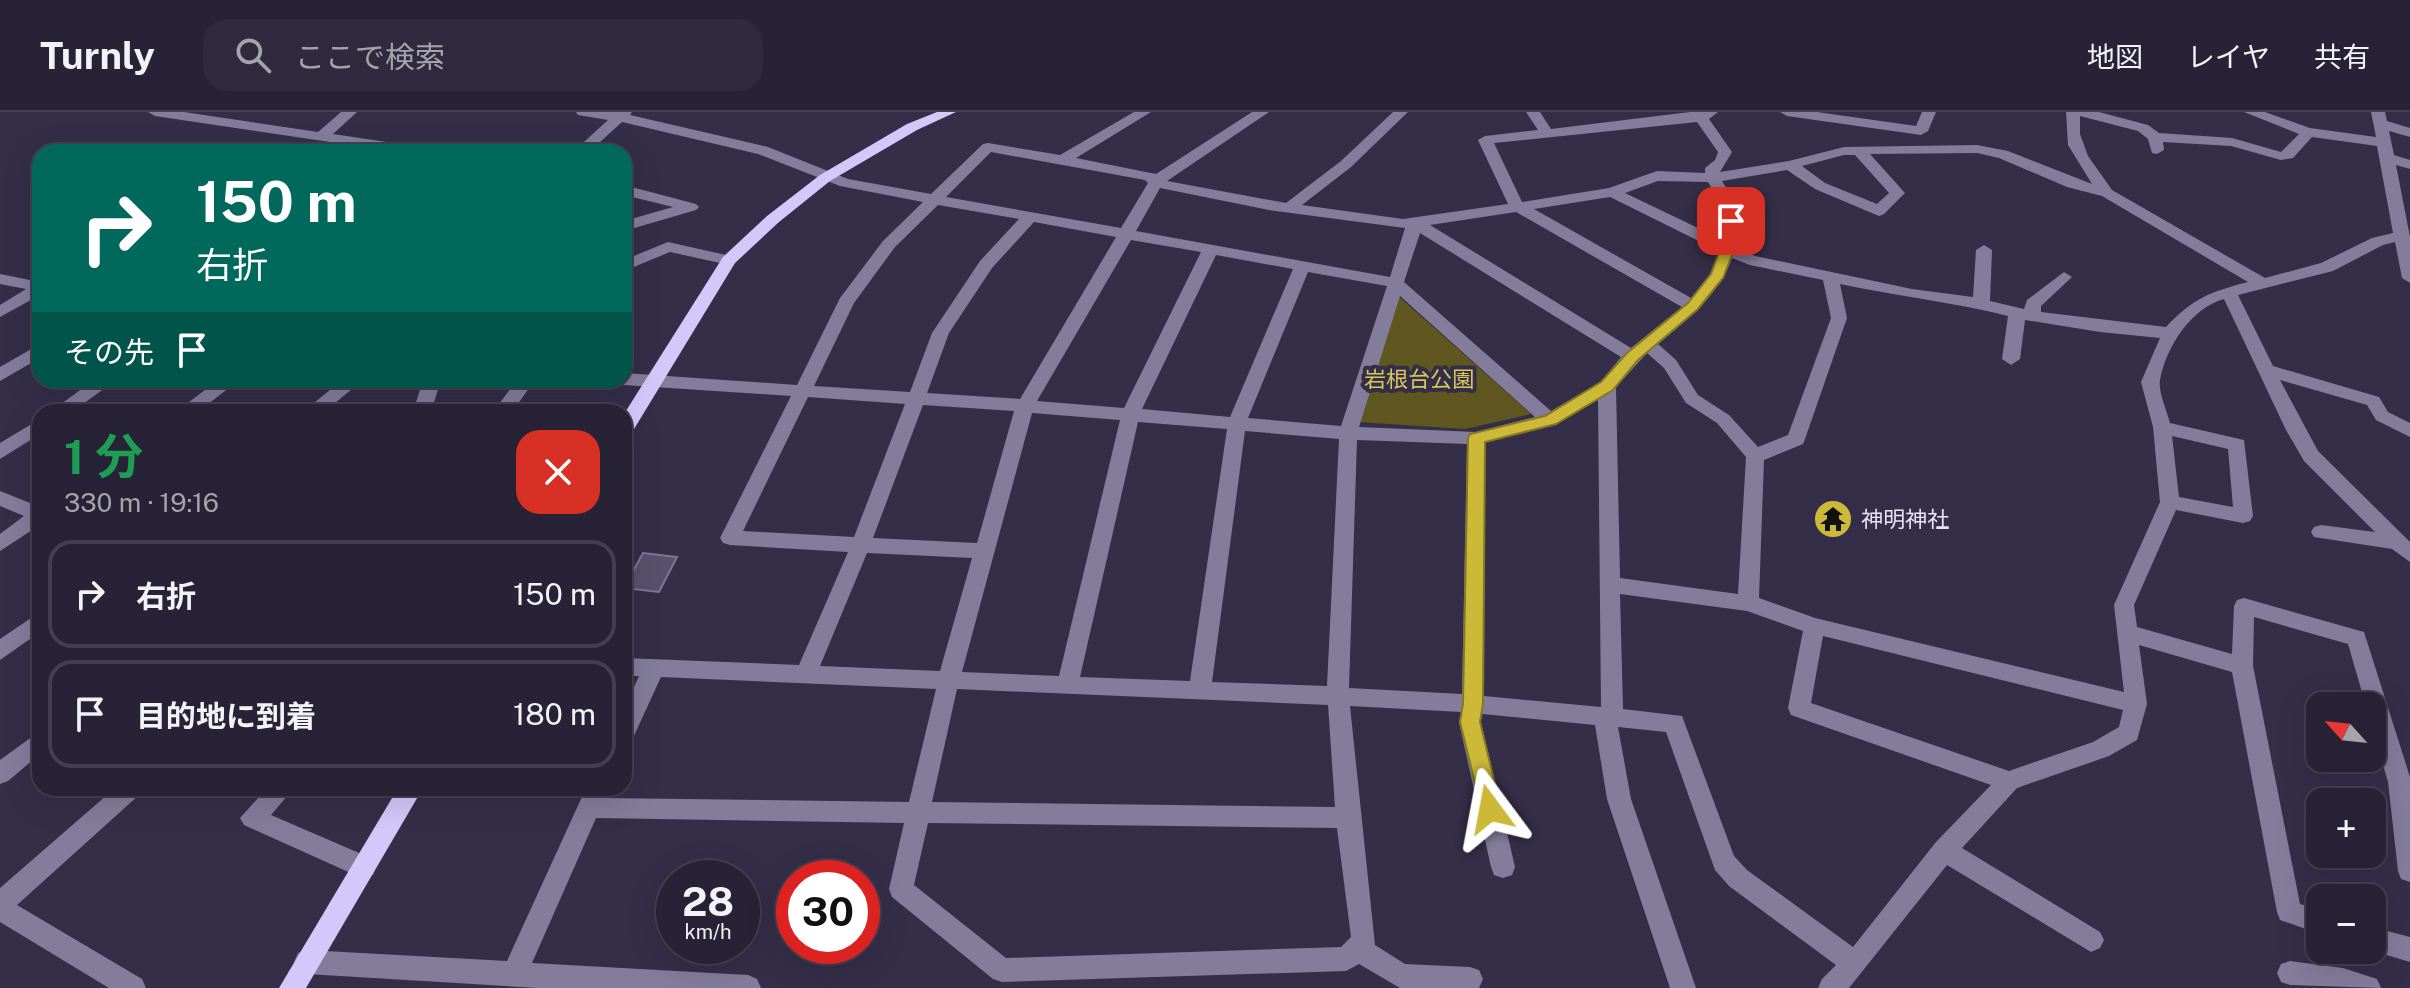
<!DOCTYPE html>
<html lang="ja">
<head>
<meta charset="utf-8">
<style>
	:root { --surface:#272236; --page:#2f2a3e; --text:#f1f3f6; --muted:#a4a4ad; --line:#433f51 }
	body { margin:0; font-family:"Public Sans","Noto Sans JP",sans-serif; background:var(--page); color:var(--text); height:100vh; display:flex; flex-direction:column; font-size:30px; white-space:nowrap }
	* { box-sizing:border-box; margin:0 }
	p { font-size:26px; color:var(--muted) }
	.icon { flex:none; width:44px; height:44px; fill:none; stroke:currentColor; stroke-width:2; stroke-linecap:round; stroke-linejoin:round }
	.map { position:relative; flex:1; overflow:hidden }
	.sheet { position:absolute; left:32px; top:292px; width:600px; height:392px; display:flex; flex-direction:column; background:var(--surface); border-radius:24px; box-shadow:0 8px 32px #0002,0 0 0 2px var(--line) }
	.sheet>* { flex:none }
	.banner { position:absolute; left:32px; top:32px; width:600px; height:244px; border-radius:24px; box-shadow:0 8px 32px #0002,0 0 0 2px var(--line); background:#00695c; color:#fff; overflow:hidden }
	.needle { width:52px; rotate:297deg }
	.fabs { position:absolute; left:2306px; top:580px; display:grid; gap:16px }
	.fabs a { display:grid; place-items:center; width:80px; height:80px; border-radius:16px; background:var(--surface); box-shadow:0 8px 32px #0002,0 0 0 2px var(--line); font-size:40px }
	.speed { position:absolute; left:656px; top:748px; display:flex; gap:16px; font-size:40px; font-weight:700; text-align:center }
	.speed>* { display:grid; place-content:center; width:104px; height:104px; border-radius:50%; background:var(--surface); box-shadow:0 8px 32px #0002,0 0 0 2px var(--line); line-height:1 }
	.speed small { font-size:20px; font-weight:400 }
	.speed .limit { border:12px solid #d22; background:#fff; color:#111 }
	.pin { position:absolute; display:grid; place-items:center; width:68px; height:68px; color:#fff; margin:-34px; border-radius:16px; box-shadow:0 4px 12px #0006 }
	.me { position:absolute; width:88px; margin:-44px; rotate:347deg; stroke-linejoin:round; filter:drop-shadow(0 0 6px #0008) }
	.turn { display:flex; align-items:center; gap:28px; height:168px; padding:0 32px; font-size:36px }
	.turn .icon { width:104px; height:104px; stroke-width:2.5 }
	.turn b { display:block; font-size:56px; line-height:68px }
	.then { display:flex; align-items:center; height:76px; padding:0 32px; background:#0003; gap:16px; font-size:30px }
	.round { display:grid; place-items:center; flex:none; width:84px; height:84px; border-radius:24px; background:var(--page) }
	.summary { display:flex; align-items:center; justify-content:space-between; height:136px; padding:0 32px }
	h1 { font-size:48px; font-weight:700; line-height:60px; color:#1e9e55 }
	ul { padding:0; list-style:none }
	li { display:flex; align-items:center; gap:24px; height:108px; margin:0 16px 12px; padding:0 16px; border:4px solid var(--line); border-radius:24px }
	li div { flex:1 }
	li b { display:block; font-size:30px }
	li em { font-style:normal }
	header { display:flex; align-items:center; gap:48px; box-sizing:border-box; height:112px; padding:0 40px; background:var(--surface); border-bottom:2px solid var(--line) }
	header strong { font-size:38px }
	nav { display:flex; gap:44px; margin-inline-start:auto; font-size:28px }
	.search { width:560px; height:72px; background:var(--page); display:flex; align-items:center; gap:20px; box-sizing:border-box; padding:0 28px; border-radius:24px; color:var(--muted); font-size:30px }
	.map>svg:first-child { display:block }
	.green { fill:#605720 }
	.building { fill:#57516d; stroke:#7d7795; stroke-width:2 }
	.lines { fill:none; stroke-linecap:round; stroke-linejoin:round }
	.minor { fill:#837d9b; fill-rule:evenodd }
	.major { fill:#d3c8fa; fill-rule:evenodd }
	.route { fill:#cdb938; stroke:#857824; stroke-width:2 }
	.labels { text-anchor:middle; stroke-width:8; stroke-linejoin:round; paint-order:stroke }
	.park-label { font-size:22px; fill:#d9c759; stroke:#342e48 }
	.poi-label { font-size:22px; fill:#e6e3f4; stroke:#342e48; text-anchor:start }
</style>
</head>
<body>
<header>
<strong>Turnly</strong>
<div class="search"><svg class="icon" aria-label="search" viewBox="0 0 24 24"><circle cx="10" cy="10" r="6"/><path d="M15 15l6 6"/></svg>ここで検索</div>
<nav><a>地図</a><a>レイヤ</a><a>共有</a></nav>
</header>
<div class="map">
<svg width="2410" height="876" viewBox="0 0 2410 876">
	<rect width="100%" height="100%" fill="#342e48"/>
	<!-- green -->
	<path class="green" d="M1396,182L1531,302L1465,317L1358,310Z"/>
	<!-- building -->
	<path class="building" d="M643,441L677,445L659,480L624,476Z"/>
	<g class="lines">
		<!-- minor -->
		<g class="minor">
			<path d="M148,0H184L318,20L341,0H357L333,22L427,36L434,40H397L155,4Z"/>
			<path d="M576,0H632L630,3L768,35L848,67L931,82L983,32L988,31L1060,43L1134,0H1151L1076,46L1156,62L1252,0H1269L1167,69L1286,91L1341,49L1393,0H1408L1351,55L1302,93L1403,107L1508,92L1478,28L1485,24L1538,18L1526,0H1540L1551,17L1690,0H1718L1709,7L1732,40L1720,60L1789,49L1844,35L1977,33L2008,39L2092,72L2068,33L2066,0H2099L2148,13L2159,21L2232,26L2281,40L2299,22L2244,0H2265L2310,16L2376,25L2371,0H2385L2387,9L2410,16V25L2389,19L2394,43L2410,48V57L2396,53L2410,125V171L2402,166L2395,130L2383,133L2333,159L2238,183L2273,254L2379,285L2388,300L2410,311V325L2376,308L2367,293L2280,268L2318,339L2410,430V450L2392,437L2314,425L2311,420L2314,415L2321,413L2375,420L2304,349L2286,318L2224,187C2191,196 2166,235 2160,268C2158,280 2167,299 2170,311L2244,328L2253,404L2250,409L2243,411L2176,398L2134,493L2137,515L2232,542L2234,494L2237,488L2244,486L2364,520L2410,665V770L2401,767L2398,759L2388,670L2372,614V594H2366L2348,532L2254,505L2253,554L2300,792L2320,798V822L2280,808L2277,800L2232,560L2139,533L2147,592L2137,628L2109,644L2017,676L1962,736L2100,820L2104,828L2100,836L2091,840L1947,753L1849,876H1818L1822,867L1836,853L1729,774L1715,758L1666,620L1618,615L1631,687L1696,876H1670L1607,687L1595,613L1482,602L1481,610L1515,755L1512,763L1503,766L1494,763L1491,755L1459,610L1461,600L1350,594L1375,833L1405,852L1470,855L1479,858L1483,867L1479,876H1400L1359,852L1346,859L1002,870L993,867L892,785L889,777L904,711L596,706L532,851L748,863L757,867L761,876H537L307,862L298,859L294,850L298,841L307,838L507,849L586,676H610L605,686L909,690L936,577L661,565L632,628L624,630V597L639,564H624V546L799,553L848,440L730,433L723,431L720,426L791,284L624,273L616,268H624V261L797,273L840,186L883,129L923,90L840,74L758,42L622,10L589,40H573L608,8L578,3ZM2080,4L2138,19L2148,27L2152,41L2157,42L2164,38L2163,30L2231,34L2281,48L2293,46L2312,25L2377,34L2393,121L2372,126L2321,151L2265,166L2112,78L2088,44L2080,22ZM1697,10L1718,40L1715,48L1705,56V61L1657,59L1609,76L1522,90L1494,31ZM991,40L1145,68L1148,71L1121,116L946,85ZM1977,41L1999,46L2067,75L2102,84L2248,170C2210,180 2193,186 2166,215L2041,200V194L2072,165L2064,160L2027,188L2024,197L1990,189L1992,138L1984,133L1976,138L1973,185L1912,177L1755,144L1735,135L1738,95L1722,69L1787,58L1815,77L1879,104L1884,102L1905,81L1870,42ZM1844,43H1855L1889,81L1877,92L1825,71L1802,54ZM1658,69L1708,70L1722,95L1721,127L1625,81ZM1160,76L1269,98L1405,116L1390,165L1136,119ZM1610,85L1719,139L1710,162L1691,186L1534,97ZM938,93L1019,107L980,149L932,221L910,280L814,274L854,191L895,135ZM1516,100L1682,195L1631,236L1430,113ZM1034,110L1116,125L1020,287L927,281L949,221L992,156ZM1420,121L1621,245L1601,270L1551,299L1404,170ZM1131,128L1201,140L1124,296L1037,289ZM1216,143L1293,157L1230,305L1142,297ZM1732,146L1750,153L1823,168L1831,206L1788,323L1758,335L1729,303L1698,283L1676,248L1658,232C1688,207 1719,183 1732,146ZM1308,160L1387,174L1341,314L1248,306ZM1840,172C1896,184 1953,190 2008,204L2002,247L2011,253L2020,247L2025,208L2100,220L2160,226L2141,270L2153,315L2160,390L2114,493L2124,580L1815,506L1759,486L1764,348L1803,332L1805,327L1847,206ZM1400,184L1535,305L1476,320L1359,315ZM1647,241L1664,256L1686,291L1717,311L1746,345L1738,482L1620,466L1616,275ZM808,285L905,292L854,425L743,419ZM1598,287L1601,595L1484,584L1485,330L1556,312ZM923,293L1014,299L977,431L873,426ZM1032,301L1120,308L1059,564L962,560ZM1138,310L1227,317L1190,569L1080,565ZM1245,319L1339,327L1327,574L1212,570ZM2172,324L2228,337L2233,395L2179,385ZM1357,328L1467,332L1462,582L1349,576ZM867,441L972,446L940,559L820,554ZM1620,482L1747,499L1803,519L1788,596L1791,603L1991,673L1936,730L1853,835L1747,758L1734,744L1682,604L1623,597ZM1823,524L2123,598L2119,615L2093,630L2009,659L1811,591ZM957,577L1328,593L1335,695L932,690ZM928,711L1337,716L1351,825L1341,835L1006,846L914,773Z"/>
			<path d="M1780,0H1817L1916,14L1922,0H1936L1928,19L1921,23L1787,4Z"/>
			<path d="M624,73L696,92L699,95L696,98L624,119V109L673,95L624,83Z"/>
			<path d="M668,130L735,145L737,148L729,153L670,140L624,159V148Z"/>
			<path d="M0,162L40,170V183L0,205V193L26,177L0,172Z"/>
			<path d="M40,232V246L0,269V255Z"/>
			<path d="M94,268H116L72,300H50Z"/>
			<path d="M218,268H239L198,300H176Z"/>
			<path d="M342,268H363L324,300H303Z"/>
			<path d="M423,268H441L431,300H413Z"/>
			<path d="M517,268H535L512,300H493Z"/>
			<path d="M40,307V322L0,347V331Z"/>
			<path d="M0,379L40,395V413L0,439V422L24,404L0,394Z"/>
			<path d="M40,500V520L0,548V527Z"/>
			<path d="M40,619V642L8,669L0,672V648Z"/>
			<path d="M115,676H143L139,683L17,793L142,867L146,876H109L0,810V776Z"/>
			<path d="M267,676H294L271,703L373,747L376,755L373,763L364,766L355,763L244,713L240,706Z"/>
			<path d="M2372,815L2410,825V850L2370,838H2372Z"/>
			<path d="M2290,849L2343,856L2377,867L2381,876L2290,873L2281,870L2277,861L2281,852Z"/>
		</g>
		<!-- major -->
		<g class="major">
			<path d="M937,0H956L917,18L830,69L779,110L735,151L631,322L624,323V302L723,145L767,104L820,63L907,12Z"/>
			<path d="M398,676H423L306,876H279Z"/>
		</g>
	</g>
	<!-- route -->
	<path class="route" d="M1731,105L1738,109L1734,138L1723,166L1698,197L1638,248L1613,278L1556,312L1485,330L1483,592L1480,610L1501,697L1498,704L1490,706L1483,704L1460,610L1463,592L1468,326L1470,322L1545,304L1601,270L1627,241L1688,191L1711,162L1720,138L1724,109Z"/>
	<!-- icons -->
	<defs>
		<symbol id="temple-disc" viewBox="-11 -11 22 22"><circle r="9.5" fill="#cdb938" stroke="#342e48"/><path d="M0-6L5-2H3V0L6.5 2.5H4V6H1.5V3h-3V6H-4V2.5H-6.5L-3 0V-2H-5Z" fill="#111"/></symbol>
	</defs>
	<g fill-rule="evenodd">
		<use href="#temple-disc" x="1811" y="385" width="44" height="44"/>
	</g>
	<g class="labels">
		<!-- park labels -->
		<g class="park-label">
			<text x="1419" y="275">岩根台公園</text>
		</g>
		<!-- poi labels -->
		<g class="poi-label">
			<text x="1861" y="415">神明神社</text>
		</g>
	</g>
</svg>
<div class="fabs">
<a><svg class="needle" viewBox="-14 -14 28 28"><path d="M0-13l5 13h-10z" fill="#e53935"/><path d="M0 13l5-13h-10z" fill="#a4a4ad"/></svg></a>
<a>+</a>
<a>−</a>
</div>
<div class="speed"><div>28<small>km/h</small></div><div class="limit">30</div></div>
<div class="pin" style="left:1731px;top:109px;background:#d93025"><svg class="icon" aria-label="arrive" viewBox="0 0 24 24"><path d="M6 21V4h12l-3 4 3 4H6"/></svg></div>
<svg class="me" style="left:1490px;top:697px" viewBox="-20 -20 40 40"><path d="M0-17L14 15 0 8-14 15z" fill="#cdb938" stroke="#fff" stroke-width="4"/></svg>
<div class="banner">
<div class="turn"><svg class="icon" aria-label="right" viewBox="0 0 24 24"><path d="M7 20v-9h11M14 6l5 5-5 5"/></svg><div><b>150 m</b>右折</div></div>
<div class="then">その先<svg class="icon" aria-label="arrive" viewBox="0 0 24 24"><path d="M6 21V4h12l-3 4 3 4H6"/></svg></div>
</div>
<section class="sheet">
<div class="summary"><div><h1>1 分</h1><p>330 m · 19:16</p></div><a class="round" style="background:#d93025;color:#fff"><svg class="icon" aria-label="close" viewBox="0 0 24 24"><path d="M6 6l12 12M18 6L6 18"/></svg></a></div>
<ul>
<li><svg class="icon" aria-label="right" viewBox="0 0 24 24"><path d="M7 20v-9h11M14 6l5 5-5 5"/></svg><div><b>右折</b></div><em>150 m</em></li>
<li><svg class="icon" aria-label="arrive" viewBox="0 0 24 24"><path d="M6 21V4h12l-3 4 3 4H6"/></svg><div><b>目的地に到着</b></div><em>180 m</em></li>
</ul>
</section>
</div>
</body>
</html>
